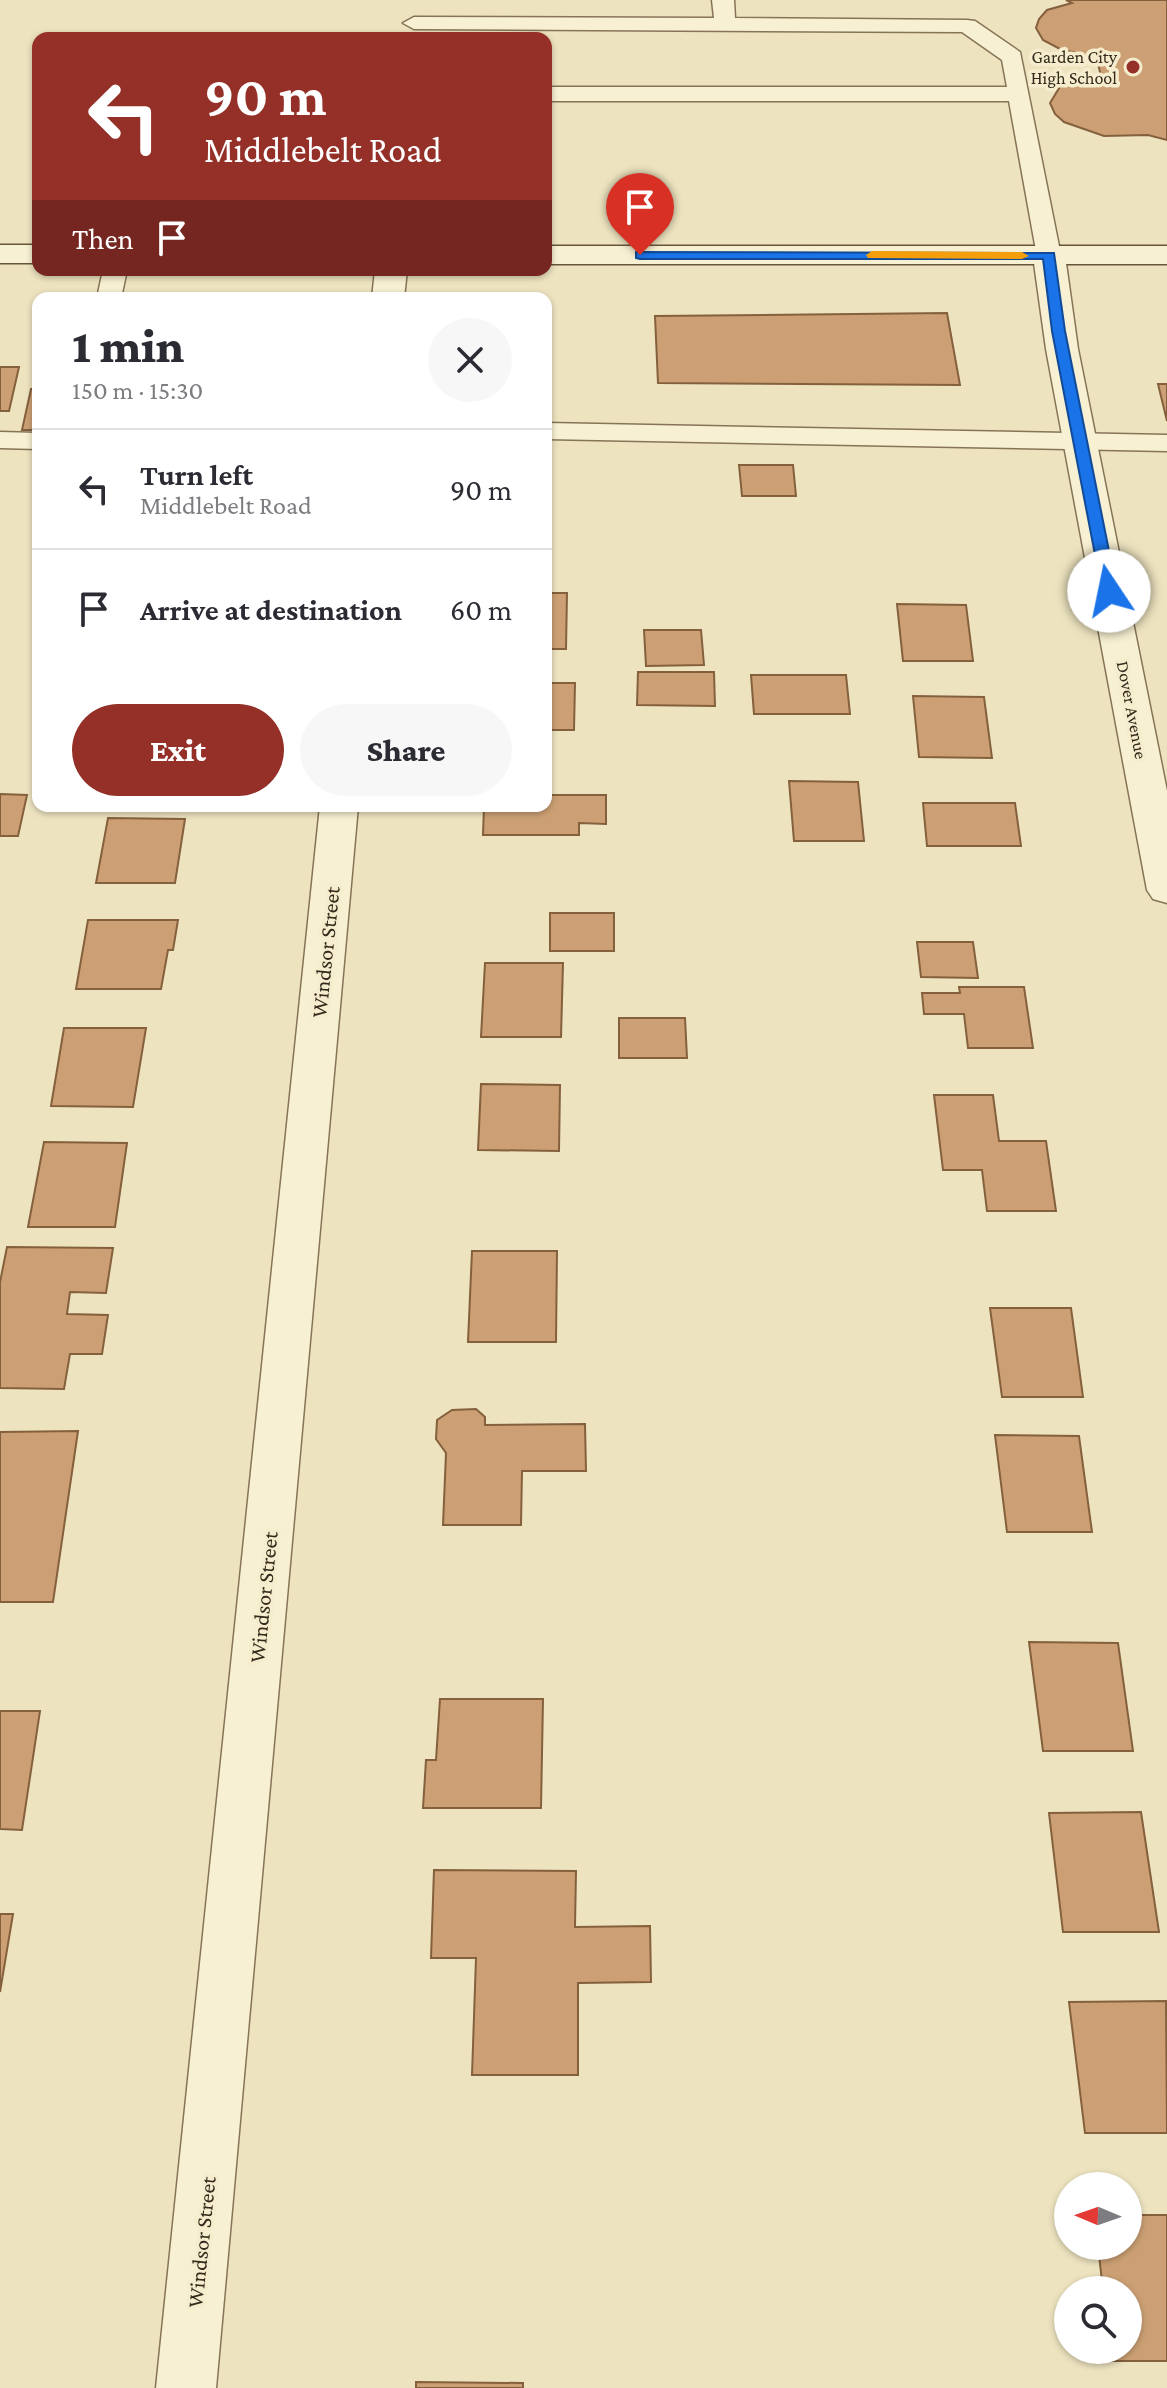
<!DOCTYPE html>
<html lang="en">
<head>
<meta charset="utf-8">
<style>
	:root { --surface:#fff; --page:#f7f7f7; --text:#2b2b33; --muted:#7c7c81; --line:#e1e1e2; --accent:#943028 }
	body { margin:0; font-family:"Crimson Pro",serif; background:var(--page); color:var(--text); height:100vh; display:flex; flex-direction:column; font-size:30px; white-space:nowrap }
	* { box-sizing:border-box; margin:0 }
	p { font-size:26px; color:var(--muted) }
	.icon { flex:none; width:44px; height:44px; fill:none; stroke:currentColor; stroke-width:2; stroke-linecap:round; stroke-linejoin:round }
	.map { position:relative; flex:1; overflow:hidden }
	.sheet { position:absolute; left:32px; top:292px; width:520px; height:520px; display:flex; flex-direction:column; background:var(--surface); border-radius:16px; box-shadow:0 2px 6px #0004 }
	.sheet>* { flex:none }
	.hud { position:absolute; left:32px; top:32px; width:520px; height:244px; border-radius:16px; box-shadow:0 2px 6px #0004; background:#943028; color:#fff; overflow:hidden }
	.needle { width:52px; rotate:272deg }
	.tools { position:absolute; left:1054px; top:2172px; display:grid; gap:16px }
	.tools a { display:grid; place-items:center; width:88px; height:88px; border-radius:50%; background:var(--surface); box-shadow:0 2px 6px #0004; font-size:40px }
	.pin { position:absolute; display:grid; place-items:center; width:68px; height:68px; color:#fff; margin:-82px -34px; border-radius:50% 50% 50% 0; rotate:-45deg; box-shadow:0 0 8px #0007 }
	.pin .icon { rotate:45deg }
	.me { position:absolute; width:88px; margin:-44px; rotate:349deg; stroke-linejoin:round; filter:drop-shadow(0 0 6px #0008) }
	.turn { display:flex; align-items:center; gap:28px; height:168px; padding:0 40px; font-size:36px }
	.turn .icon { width:104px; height:104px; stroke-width:2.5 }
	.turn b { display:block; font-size:56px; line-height:68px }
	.then { display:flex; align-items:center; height:76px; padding:0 40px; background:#0003; gap:16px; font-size:30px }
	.round { display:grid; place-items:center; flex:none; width:84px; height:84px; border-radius:42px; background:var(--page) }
	.head { display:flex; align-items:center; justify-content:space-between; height:136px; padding:0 40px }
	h1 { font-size:48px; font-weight:800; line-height:60px }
	.action { display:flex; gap:16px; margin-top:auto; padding:16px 40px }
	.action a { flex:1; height:92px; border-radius:48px; background:var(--accent); color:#fff; font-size:32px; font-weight:800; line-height:92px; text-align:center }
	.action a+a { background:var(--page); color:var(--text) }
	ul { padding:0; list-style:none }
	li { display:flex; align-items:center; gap:24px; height:120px; padding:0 40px; border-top:2px solid var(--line) }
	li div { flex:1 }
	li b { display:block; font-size:30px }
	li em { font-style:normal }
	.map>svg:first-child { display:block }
	.building { fill:#cca074; stroke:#85603d; stroke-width:2 }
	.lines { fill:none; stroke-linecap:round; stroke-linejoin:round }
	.service-casing { stroke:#867457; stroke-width:3 }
	.minor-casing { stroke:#867457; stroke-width:3 }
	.secondary-casing { stroke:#67553b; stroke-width:3 }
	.service { fill:#f8f0d2; fill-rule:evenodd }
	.minor { fill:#f8f0d2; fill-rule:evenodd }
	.secondary { fill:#f8f0d2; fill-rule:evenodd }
	.route { fill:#1a73e8; stroke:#114b97; stroke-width:2 }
	.slow { fill:#f59e0b }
	.poi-dot { fill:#943028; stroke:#f5edce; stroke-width:3 }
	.labels { text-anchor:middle; stroke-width:7; stroke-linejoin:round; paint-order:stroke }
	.far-poi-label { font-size:18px; fill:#352a1c; stroke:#f5edce; text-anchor:end }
	.far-street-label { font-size:18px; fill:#352a1c; stroke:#f5edce }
	.street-label { font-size:22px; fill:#352a1c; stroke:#f5edce }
</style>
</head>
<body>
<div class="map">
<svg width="1167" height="2388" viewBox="0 0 1167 2388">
	<rect width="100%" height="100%" fill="#ede3bf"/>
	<!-- building -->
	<g class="building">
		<path d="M1066,0H1167V140L1148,135L1104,136L1064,122L1055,114L1050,103L1061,85L1101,77L1097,58L1060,49L1043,40L1036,28L1039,19L1047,10L1072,3Z"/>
		<path d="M947,313L960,385L658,383L655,316Z"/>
		<path d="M0,367H19L9,411H0Z"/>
		<path d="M1158,384H1167V421Z"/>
		<path d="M31,389H38V430H22Z"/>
		<path d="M739,465H793L796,496H742Z"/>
		<path d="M546,593H567L566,649H546Z"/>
		<path d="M897,604L966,605L973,661H903Z"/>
		<path d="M644,630H701L704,665L646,666Z"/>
		<path d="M638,672H714L715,706L637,705Z"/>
		<path d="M751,675H846L850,714H754Z"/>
		<path d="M546,683H575L574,730H546Z"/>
		<path d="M913,696L984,697L992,758L919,757Z"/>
		<path d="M789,781L858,782L864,841H794Z"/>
		<path d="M0,794L27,795L18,836H0Z"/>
		<path d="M546,795H606V824L579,823V835H483L484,806H546Z"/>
		<path d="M923,803H1015L1021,846H927Z"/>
		<path d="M108,818L185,819L175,883H96Z"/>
		<rect x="550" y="913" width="64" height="38"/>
		<path d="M88,920H178L173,950H168L161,989H76Z"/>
		<path d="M917,942H973L978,978L921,977Z"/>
		<path d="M485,963H563L561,1037H481Z"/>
		<path d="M959,987H1024L1033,1048H968L964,1014H924L922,993H960Z"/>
		<path d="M619,1018H685L687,1058H619Z"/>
		<path d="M64,1028H146L133,1107L51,1106Z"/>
		<path d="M481,1084L560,1085L559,1151L478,1150Z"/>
		<path d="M934,1095H993L999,1141H1046L1056,1211H987L982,1170H943Z"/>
		<path d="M44,1142L127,1143L115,1227H28Z"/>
		<path d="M7,1247L113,1248L106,1293L70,1292L67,1314L108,1315L102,1354H70L64,1389L0,1388V1282Z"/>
		<path d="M472,1251H557L556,1342H468Z"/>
		<path d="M990,1308H1071L1083,1397H1002Z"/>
		<path d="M476,1409L485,1417V1425L585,1424L586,1471H522L521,1525H443L446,1453L436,1439L437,1420L452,1410Z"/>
		<path d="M78,1431L53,1602H0V1432Z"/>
		<path d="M995,1435L1079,1436L1092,1532H1007Z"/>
		<path d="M1029,1642L1118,1643L1133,1751H1043Z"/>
		<path d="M440,1699H543L541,1808H423L426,1760H436Z"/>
		<path d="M0,1711H40L22,1830L0,1829Z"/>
		<path d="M1141,1812L1159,1932H1063L1049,1813Z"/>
		<path d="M434,1870L576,1871L575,1927L650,1926L651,1982L578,1983V2075H472L476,1958H431Z"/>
		<path d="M0,1914H13L0,1992Z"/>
		<path d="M1166,2001L1167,2133H1085L1069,2002Z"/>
		<path d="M1128,2215H1167V2361H1112L1110,2350H1128V2290H1103L1098,2246H1128Z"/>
		<path d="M416,2382L523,2383V2388H416Z"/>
	</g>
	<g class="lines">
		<defs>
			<g id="service">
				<path d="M712,0H734L735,18L967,20L975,21L1020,52L1061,256L1057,261H1041L1037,256L1009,101H546V87H1007L1002,60L962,32L414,29L403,23L414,17L714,18Z"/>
				<path d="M103,270H127L121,298H97Z"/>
				<path d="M546,423L1167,435V451L546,439Z"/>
				<path d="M0,432L38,433V449L0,448Z"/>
			</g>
			<g id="minor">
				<path d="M1049,247L1060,249L1065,256L1078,349L1167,791V903L1153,899L1147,890L1046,349L1033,256L1038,249Z"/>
				<path d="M375,270H407L404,298H372Z"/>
				<path d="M320,806H358L216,2388H156Z"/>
			</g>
			<g id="secondary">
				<rect x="0" y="245" width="38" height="18"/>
				<rect x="546" y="246" width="621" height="18"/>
			</g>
		</defs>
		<!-- service casing -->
		<use href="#service" class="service-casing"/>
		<!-- minor casing -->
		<use href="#minor" class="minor-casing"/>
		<!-- secondary casing -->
		<use href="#secondary" class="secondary-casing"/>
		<!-- service -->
		<use href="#service" class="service"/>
		<!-- minor -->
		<use href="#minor" class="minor"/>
		<!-- secondary -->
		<use href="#secondary" class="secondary"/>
	</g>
	<!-- route -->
	<path class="route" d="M636,252L1054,253L1065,331L1117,591L1114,594L1109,596L1102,591L1052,331L1043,259H640L636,258Z"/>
	<!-- slow -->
	<path class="slow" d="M872,251L1022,252L1029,256L1022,259L868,258L866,255Z"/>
	<!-- markers -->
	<circle class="poi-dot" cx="1133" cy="67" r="8"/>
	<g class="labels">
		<!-- far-poi labels -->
		<g class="far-poi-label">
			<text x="1117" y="63">Garden City<tspan x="1117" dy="21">High School</tspan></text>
		</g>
		<!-- far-street labels -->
		<g class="far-street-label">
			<text transform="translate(1132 710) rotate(79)" y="6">Dover Avenue</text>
		</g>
		<!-- street labels -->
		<g class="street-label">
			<text transform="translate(325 952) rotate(-84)" y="8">Windsor Street</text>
			<text transform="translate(263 1597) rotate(-84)" y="8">Windsor Street</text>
			<text transform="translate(201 2242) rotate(-84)" y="8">Windsor Street</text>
		</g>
	</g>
</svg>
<div class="tools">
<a><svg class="needle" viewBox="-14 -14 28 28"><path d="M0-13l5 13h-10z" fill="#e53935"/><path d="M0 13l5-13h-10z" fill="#7c7c81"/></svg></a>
<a><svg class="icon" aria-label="search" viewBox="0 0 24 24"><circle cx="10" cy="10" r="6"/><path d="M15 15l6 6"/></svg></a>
</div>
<div class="pin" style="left:640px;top:255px;background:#d93025"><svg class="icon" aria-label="arrive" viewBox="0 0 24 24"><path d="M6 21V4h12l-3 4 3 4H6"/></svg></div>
<svg class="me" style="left:1109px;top:591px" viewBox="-20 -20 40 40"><circle r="19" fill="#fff"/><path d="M0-13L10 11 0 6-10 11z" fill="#1a73e8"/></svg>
<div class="hud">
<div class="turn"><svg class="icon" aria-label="left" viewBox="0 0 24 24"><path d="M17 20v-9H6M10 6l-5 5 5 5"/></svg><div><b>90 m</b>Middlebelt Road</div></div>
<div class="then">Then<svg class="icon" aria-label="arrive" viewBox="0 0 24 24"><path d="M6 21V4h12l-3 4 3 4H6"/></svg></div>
</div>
<section class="sheet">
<div class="head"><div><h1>1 min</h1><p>150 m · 15:30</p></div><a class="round"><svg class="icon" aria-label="close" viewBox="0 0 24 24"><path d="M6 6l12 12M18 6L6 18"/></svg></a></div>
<ul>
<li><svg class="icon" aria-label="left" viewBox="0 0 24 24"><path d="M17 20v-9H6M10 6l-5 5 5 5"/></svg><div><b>Turn left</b><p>Middlebelt Road</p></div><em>90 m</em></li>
<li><svg class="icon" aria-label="arrive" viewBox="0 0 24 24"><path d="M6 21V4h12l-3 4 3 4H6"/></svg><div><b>Arrive at destination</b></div><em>60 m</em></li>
</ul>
<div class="action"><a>Exit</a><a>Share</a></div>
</section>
</div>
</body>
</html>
